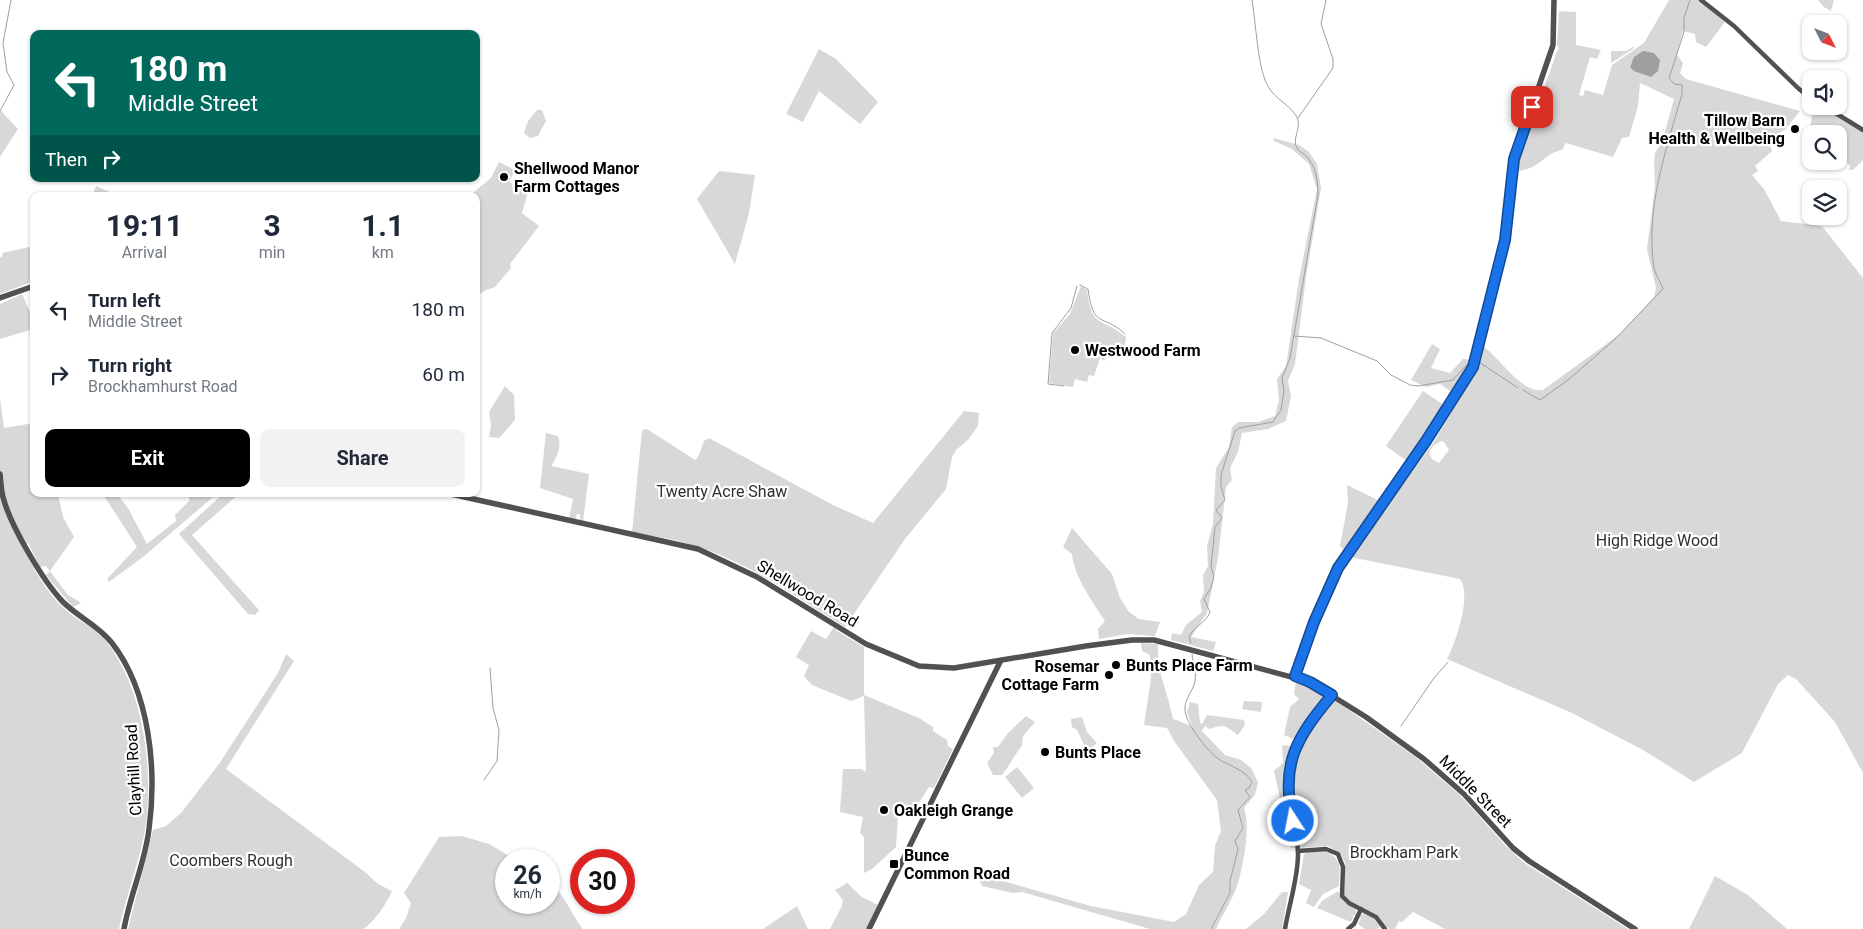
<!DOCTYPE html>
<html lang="en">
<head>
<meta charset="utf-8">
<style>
	:root { --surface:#fff; --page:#f2f2f3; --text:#1f2937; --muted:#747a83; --accent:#000 }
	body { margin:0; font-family:Roboto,sans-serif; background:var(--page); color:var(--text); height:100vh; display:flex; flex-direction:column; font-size:19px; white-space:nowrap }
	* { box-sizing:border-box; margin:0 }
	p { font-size:16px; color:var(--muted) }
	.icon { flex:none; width:28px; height:28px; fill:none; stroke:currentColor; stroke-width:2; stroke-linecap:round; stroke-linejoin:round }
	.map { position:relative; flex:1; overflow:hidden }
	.side { position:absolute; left:30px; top:192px; width:450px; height:305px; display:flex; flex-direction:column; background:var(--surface); border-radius:10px; box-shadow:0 1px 4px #0004 }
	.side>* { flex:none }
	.banner { position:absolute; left:30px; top:30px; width:450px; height:152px; border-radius:10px; box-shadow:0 1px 4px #0004; background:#00695c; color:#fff; overflow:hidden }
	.needle { width:32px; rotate:132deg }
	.buttons { position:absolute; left:1802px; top:15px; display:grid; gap:10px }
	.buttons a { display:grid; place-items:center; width:45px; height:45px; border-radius:10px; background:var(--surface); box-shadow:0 1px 4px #0004; font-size:25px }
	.speed { position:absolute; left:495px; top:849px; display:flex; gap:10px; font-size:25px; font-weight:700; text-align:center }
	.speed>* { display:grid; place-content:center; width:65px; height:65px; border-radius:50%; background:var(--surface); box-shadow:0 1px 4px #0004; line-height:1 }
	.speed small { font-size:12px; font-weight:400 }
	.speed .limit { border:8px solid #d22; background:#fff; color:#111 }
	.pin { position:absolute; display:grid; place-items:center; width:42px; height:42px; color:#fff; margin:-21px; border-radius:10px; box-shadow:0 2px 8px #0006 }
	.me { position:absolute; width:55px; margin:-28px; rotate:349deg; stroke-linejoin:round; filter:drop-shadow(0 0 4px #0008) }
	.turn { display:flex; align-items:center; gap:18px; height:105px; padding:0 15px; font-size:22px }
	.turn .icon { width:65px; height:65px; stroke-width:2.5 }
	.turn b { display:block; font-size:35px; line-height:42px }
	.then { display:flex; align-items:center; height:48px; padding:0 15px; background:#0003; gap:10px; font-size:19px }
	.eta { display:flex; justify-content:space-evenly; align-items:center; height:85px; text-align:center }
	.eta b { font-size:30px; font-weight:700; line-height:35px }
	.cta { display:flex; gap:10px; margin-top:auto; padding:10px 15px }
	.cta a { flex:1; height:58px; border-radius:10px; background:var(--accent); color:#fff; font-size:20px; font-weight:700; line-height:58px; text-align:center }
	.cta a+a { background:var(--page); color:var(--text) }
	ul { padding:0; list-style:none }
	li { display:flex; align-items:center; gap:15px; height:65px; padding:0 15px }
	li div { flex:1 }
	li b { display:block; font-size:19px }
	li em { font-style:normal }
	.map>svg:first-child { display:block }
	.green { fill:#d8d8d8; fill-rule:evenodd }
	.water { fill:#9f9f9f }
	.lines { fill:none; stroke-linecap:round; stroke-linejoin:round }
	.stream { stroke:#9f9f9f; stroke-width:1 }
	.minor { stroke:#515151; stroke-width:4.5 }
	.tertiary { stroke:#515151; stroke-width:5.5 }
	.route-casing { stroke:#114b97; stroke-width:12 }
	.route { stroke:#1a73e8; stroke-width:9 }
	.poi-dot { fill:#000; stroke:#fff; stroke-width:2 }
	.labels { text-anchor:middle; stroke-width:4.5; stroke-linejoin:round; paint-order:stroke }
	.poi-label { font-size:16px; font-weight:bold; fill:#000; stroke:#fff; text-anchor:start }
	.park-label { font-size:16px; fill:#2f2f2f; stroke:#fff }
	.street-label { font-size:16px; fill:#000; stroke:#fff }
</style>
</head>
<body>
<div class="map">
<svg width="1863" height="929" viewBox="0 0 1863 929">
	<rect width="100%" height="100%" fill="#fff"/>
	<!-- green -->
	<g class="green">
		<path d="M1669,0H1699L1725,22L1706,47L1696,42L1695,34L1683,31L1677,55L1683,63L1680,73L1686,79L1800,111L1785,130L1771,137L1769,143L1772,151L1755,166L1758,171L1752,175L1764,189L1781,221L1822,226L1863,278V773L1835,722L1796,679L1788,675L1778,684L1742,753L1694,782L1643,750L1572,713L1447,659C1456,642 1472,595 1460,579L1350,557L1434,442L1473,375L1483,346C1498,356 1522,394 1543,390L1620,334L1654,297L1656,288L1647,249L1655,186L1654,163L1655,153L1662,142L1674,99L1640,83L1638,106L1629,137L1622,138L1613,157L1566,143L1562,150C1542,154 1541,170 1515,171L1557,51L1559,49L1557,44L1559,11L1576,12V45L1601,50L1597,59L1590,57L1579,95L1583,96L1585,90L1603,95L1612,65L1644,43ZM1654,53L1660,60L1630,65L1637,55ZM1441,441L1444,442L1449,450L1439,463L1432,459L1429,453L1433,446Z"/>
		<path d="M1818,0H1834L1831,11L1824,7Z"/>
		<path d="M1635,46L1633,49L1611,63V51H1626Z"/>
		<path d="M819,49L836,59L878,102L860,124L819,91L803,122L786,114Z"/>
		<path d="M1811,104V106H1818L1863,132V160L1853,170H1849L1850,166L1842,157L1839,159V134H1815L1810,127L1812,117L1809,108Z"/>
		<path d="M0,110L18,129L0,157Z"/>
		<path d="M537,110H542L546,121L538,136L530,138L524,133L528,121Z"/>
		<path d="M1273,138L1299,145L1309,152L1317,164L1321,188L1306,277L1295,364L1288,381L1291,396L1286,421L1268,429L1242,433L1238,452L1230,468L1232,480L1226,487L1218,558L1207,613L1191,637L1216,642L1213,651L1171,640L1172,633L1181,635L1186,625L1202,612L1200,601L1204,592L1203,575L1208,566L1207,546L1213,524L1216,468L1229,447L1232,427L1238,422H1258L1275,416L1279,400L1277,379L1286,366L1299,279L1317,189L1309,164L1292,149L1274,141Z"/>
		<path d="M499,162L515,170L509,182L520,187L521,185H530L522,213L539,226L510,264L511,268L495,287L484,291L476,297V196H469L491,178Z"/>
		<path d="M719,171L755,175L749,213L735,264L697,199Z"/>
		<path d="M96,186L110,192L109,196H92Z"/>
		<path d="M34,246V281L0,294V258L3,255L2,253Z"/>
		<path d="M1081,286L1087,290C1092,330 1101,316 1126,337L1124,353L1112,349L1104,361L1100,358L1094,376L1089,375L1087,382L1075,379L1073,387L1049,383L1053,333L1070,314Z"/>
		<path d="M22,294L34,321V338L30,330L0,339V304Z"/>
		<path d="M1432,344L1440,349L1431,368L1450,373L1463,359L1472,360L1453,393L1440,384L1426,387L1411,380Z"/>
		<path d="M505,386L514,395L515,420L499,438L489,437L491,425L489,412Z"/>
		<path d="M1423,391L1445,406L1408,462L1386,446Z"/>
		<path d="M0,398L4,428L34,423V494H58L63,517L74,537L50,571L67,594L81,603L73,607L46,575L50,571L46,566L40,567L28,543L22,546C34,569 47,594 67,611C80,622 95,628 106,641C144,690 154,770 145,830C139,863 126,896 119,929H0Z"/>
		<path d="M964,411L979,413L978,426L968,440L956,450L952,457L946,489L905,539L845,627C795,596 745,560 689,544C670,538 651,536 632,533L642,430L647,429L695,460L698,457L704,441L709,438L833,505L873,523Z"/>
		<path d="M546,433L558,436C562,447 557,457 551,466L589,474L583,521H580V514H577L575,520L569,519L573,499L540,488Z"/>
		<path d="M1347,485L1380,501L1344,550L1340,546L1348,503Z"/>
		<path d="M103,494H117L128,508L147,544L176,521L175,515L189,501L190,494H210L213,497L143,557L109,582L107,579L137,547Z"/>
		<path d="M223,494H239L192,535L259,610L255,615L248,614L179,534Z"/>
		<path d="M1072,528L1112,574L1120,598L1129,612L1139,619L1160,622L1155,636L1128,634L1099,639L1098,629L1105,621C1093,602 1074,577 1072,554L1063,547Z"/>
		<path d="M834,627L837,631L864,647V695L919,718L933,727V731L947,740L948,746L953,749L934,788L929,787L920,801L898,817L896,847L872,869L864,873V837L860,833L863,817L840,812L843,769H861L866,772L864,696L851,701L812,685L804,676L809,665L796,657L811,631L826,639Z"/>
		<path d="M1141,643L1158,644C1156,670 1168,693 1173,719L1192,726L1187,712L1190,702L1198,704L1200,723L1202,724L1207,715L1244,720L1245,725L1238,735C1225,726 1226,723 1209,729L1205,726L1202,731L1225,755L1241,760L1251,768L1258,782L1255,795L1244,808C1251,827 1243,867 1237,886C1232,901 1222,915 1216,929H1150L1022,892L1013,893L982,886L978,878L982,875L1091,906L1174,922L1186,914L1199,885L1213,872L1215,846L1221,831L1217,800L1174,741L1167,728L1144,725L1151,678L1150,655L1142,651Z"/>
		<path d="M286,654L294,661L226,769L365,872L378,884L392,891C385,906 377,918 364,929H128L153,830L166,826L181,813L219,764L278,673Z"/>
		<path d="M1296,680L1323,693V697L1330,702L1336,701L1417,758L1461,796L1506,846L1523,862L1628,929H1445L1413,912L1402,922L1399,921L1395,929H1390L1385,926L1376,914L1348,900L1344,895L1345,862L1340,853L1328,846L1291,848L1274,771L1283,763L1282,745L1292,746L1293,739L1284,735L1290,707L1299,699L1294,694Z"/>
		<path d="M1244,701L1262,702L1261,712L1242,709Z"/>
		<path d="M1026,716L1035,722L1023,736L1022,746C1014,755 1010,765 1002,775H993L987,763L994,753L993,747H998L1008,733Z"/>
		<path d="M1082,717L1087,732L1097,743L1087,751L1077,730L1072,727L1071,719Z"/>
		<path d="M1017,767L1034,788L1022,798L1005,777Z"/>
		<path d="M462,836L489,844L516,860H506V902H549V882C567,897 569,911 583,929H399L406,918L411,903L404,893L439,837Z"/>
		<path d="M1325,851C1344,860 1339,868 1339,886L1323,894L1314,907L1306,903L1311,890L1299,884L1304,854L1309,852Z"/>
		<path d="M1715,876L1748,895L1787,929H1689Z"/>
		<path d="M847,883L862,897L878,905L866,929H830L842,906L843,900L835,890Z"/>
		<path d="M1338,891L1343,901L1356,910V915H1354L1351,922L1317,908L1322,901Z"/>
		<path d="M1282,892H1288L1282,929H1246L1264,914Z"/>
		<path d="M797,906L808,929H763Z"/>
		<path d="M1364,913L1372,916L1380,926L1378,929H1365L1358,924L1361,918L1359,917Z"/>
	</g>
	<!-- water -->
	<path class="water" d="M1643,51L1654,53L1660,60L1658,71L1651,77L1634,71L1630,67L1634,57Z"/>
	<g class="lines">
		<!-- stream -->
		<g class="stream">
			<path d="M0,111L14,85L7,72L3,43L11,0"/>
			<path d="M1298,118L1333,68V59L1321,24L1326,0"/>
			<path d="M1080,285L1088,289C1094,331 1102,312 1125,334"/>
			<path d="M1294,336L1321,338L1377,361L1391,375L1410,385L1418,386L1453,380L1470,361"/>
			<path d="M1479,362L1518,388"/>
			<path d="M1064,386L1048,384L1052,333L1071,308L1077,286"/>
			<path d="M1523,390L1540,400L1568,380L1613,341L1663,289C1661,282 1656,276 1654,268C1645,209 1666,150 1682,94V85L1674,84L1669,78L1684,32V18L1690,0"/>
			<path d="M1191,643L1189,637C1194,626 1206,623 1210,612L1204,599L1211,588L1214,576L1211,567L1215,527L1222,518L1216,510L1225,500L1221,486V475L1235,431L1239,428L1273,422L1281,410L1284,391L1282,378L1290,358L1318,195C1318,181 1316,165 1305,155C1303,153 1298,151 1297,148C1291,138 1304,126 1295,114C1285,101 1272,98 1265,80C1257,59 1256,23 1252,0"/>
			<path d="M1192,654C1193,665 1198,674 1194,685C1191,693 1184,701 1185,710C1186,724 1206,749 1217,758C1228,766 1245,769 1252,782L1249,788L1245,790L1250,797L1238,810L1243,828L1235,841L1238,849L1230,881V893L1211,929"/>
			<path d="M1401,726L1434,678L1448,662"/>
			<path d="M484,780L497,761L499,730L493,708L490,668"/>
		</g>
		<!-- minor -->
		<g class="minor">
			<path d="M1701,0L1734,26L1799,89L1811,98"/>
			<path d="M1824,106L1863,130"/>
			<path d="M1298,851L1326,849L1338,854L1343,867L1342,896L1349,903L1376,917L1385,929"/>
			<path d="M1285,929C1289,904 1298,879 1298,854C1298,836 1291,819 1289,801C1282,757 1305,727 1332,695"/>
			<path d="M1348,929L1354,924L1361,909"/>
		</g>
		<!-- tertiary -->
		<g class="tertiary">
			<path d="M0,298L34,286"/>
			<path d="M0,474C1,482 1,490 3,497C10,525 43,581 63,602C78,617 98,625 112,643C150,692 157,770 149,829C145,863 130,895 124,929"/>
			<path d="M451,494L698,549L757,577L866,644L919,666L954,668L1086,646L1132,640H1154L1310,682L1366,717L1424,759L1464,794L1513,848L1529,861L1635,929"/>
			<path d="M1295,676L1314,622L1338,568L1426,441L1473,367L1505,239L1514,159L1553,45L1554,0"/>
			<path d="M869,929L1000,662"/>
		</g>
	</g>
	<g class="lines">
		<defs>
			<path id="route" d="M1293,821C1280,764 1296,738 1332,695L1310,682L1295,676L1314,622L1338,568L1426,441L1473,367L1505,240L1514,159L1532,107"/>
		</defs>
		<!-- route casing -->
		<use href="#route" class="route-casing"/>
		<!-- route -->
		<use href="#route" class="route"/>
	</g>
	<!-- markers -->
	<g class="poi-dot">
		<circle cx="1795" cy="129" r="5"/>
		<circle cx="504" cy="177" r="5"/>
		<circle cx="1075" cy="350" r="5"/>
		<circle cx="1116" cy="665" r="5"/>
		<circle cx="1109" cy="675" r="5"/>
		<circle cx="1045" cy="752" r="5"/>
		<circle cx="884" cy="810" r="5"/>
		<rect x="889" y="859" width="10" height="10" rx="2.5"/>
	</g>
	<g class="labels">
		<!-- poi labels -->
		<g class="poi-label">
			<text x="1785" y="126" text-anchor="end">Tillow Barn<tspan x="1785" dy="18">Health &amp; Wellbeing</tspan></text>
			<text x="514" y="174">Shellwood Manor<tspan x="514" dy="18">Farm Cottages</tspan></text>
			<text x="1085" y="356">Westwood Farm</text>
			<text x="1126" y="671">Bunts Place Farm</text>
			<text x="1099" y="672" text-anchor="end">Rosemar<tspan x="1099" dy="18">Cottage Farm</tspan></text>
			<text x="1055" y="758">Bunts Place</text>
			<text x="894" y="816">Oakleigh Grange</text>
			<text x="904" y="861">Bunce<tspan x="904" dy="18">Common Road</tspan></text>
		</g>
		<!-- park labels -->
		<g class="park-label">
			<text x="722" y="497">Twenty Acre Shaw</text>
			<text x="1657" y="546">High Ridge Wood</text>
			<text x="1404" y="858">Brockham Park</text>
			<text x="231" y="866">Coombers Rough</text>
		</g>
		<!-- street labels -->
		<g class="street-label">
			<text transform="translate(808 593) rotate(31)" y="6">Shellwood Road</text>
			<text transform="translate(133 770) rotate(-93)" y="6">Clayhill Road</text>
			<text transform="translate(1476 791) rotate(45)" y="6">Middle Street</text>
		</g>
	</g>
</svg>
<div class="buttons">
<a><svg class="needle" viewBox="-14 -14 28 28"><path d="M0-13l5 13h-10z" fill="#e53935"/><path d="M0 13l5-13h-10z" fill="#747a83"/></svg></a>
<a><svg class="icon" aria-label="sound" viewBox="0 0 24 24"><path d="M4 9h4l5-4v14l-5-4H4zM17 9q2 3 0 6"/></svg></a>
<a><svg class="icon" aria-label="search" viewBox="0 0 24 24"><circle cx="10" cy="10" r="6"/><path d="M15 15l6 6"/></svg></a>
<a><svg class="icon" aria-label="layers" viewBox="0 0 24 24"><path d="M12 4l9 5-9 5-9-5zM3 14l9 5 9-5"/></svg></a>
</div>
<div class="speed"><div>26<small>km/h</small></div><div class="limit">30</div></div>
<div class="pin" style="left:1532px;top:107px;background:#d93025"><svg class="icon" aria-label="arrive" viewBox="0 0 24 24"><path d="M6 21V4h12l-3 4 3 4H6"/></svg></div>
<svg class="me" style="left:1293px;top:821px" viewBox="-20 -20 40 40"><circle r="17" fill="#1a73e8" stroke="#fff" stroke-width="3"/><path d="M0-11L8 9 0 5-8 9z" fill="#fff"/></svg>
<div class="banner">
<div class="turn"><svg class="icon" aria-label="left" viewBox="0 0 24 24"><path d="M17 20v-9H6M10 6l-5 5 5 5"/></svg><div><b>180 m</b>Middle Street</div></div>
<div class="then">Then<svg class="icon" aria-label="right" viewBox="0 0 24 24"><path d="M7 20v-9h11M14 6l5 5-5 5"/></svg></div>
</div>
<section class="side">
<div class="eta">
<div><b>19:11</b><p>Arrival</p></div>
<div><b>3</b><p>min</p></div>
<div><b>1.1</b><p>km</p></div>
</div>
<ul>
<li><svg class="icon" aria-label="left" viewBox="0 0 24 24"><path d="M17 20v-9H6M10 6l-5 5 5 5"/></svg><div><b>Turn left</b><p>Middle Street</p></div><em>180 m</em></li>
<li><svg class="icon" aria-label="right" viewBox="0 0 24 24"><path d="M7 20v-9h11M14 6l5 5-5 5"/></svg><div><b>Turn right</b><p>Brockhamhurst Road</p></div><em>60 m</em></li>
</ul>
<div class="cta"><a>Exit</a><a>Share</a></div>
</section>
</div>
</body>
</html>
